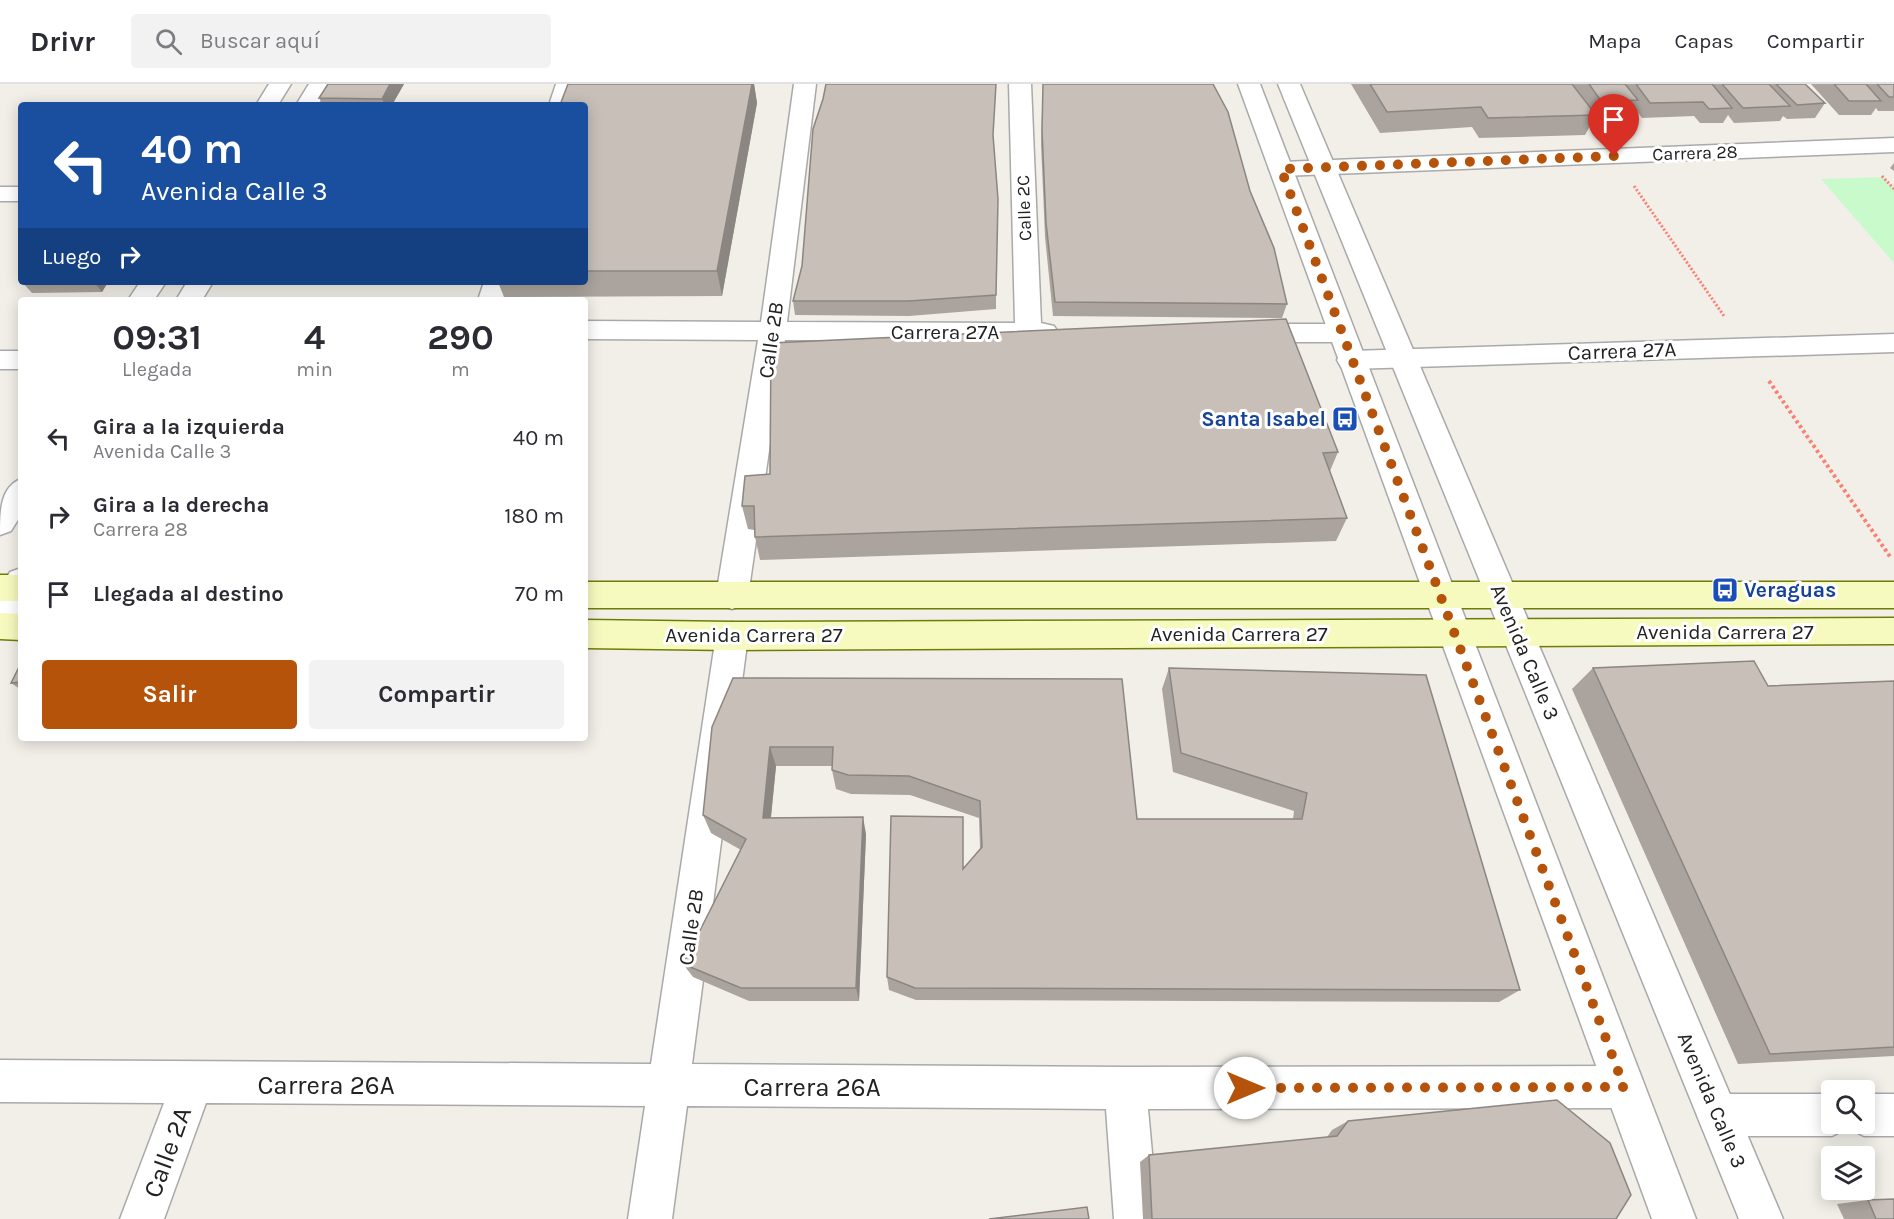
<!DOCTYPE html>
<html lang="es">
<head>
<meta charset="utf-8">
<style>
	:root { --surface:#fff; --page:#f2f2f3; --text:#2b2b33; --muted:#7c7c81; --line:#e1e1e2; --accent:#b45309 }
	body { margin:0; font-family:Karla,sans-serif; background:var(--page); color:var(--text); height:100vh; display:flex; flex-direction:column; font-size:22px; white-space:nowrap }
	* { box-sizing:border-box; margin:0 }
	p { font-size:20px; color:var(--muted) }
	.icon { flex:none; width:33px; height:33px; fill:none; stroke:currentColor; stroke-width:2; stroke-linecap:round; stroke-linejoin:round }
	.map { position:relative; flex:1; overflow:hidden }
	.drawer { position:absolute; left:18px; top:213px; width:570px; height:444px; display:flex; flex-direction:column; background:var(--surface); border-radius:6px; box-shadow:0 3px 15px #0003 }
	.drawer>* { flex:none }
	.top-card { position:absolute; left:18px; top:18px; width:570px; height:183px; border-radius:6px; box-shadow:0 3px 15px #0003; background:#1a4fa0; color:#fff; overflow:hidden }
	.fabs { position:absolute; left:1821px; top:996px; display:grid; gap:12px }
	.fabs a { display:grid; place-items:center; width:54px; height:54px; border-radius:6px; background:var(--surface); box-shadow:0 3px 15px #0003; font-size:30px }
	.pin { position:absolute; display:grid; place-items:center; width:51px; height:51px; color:#fff; margin:-62px -26px; border-radius:50% 50% 50% 0; rotate:-45deg; box-shadow:0 0 6px #0007 }
	.pin .icon { rotate:45deg }
	.me { position:absolute; width:66px; margin:-33px; rotate:90deg; stroke-linejoin:round; filter:drop-shadow(0 0 4px #0008) }
	.turn { display:flex; align-items:center; gap:21px; height:126px; padding:0 24px; font-size:27px }
	.turn .icon { width:78px; height:78px; stroke-width:2.5 }
	.turn b { display:block; font-size:42px; line-height:51px }
	.then { display:flex; align-items:center; height:57px; padding:0 24px; background:#0003; gap:12px; font-size:22px }
	.eta { display:flex; justify-content:space-evenly; align-items:center; height:102px; text-align:center }
	.eta b { font-size:36px; font-weight:700; line-height:42px }
	.button { display:flex; gap:12px; margin-top:auto; padding:12px 24px }
	.button a { flex:1; height:69px; border-radius:6px; background:var(--accent); color:#fff; font-size:24px; font-weight:700; line-height:69px; text-align:center }
	.button a+a { background:var(--page); color:var(--text) }
	ul { padding:0; list-style:none }
	li { display:flex; align-items:center; gap:18px; height:78px; padding:0 24px }
	li div { flex:1 }
	li b { display:block; font-size:22px }
	li em { font-style:normal }
	header { display:flex; align-items:center; gap:36px; box-sizing:border-box; height:84px; padding:0 30px; background:var(--surface); border-bottom:2px solid var(--line) }
	header strong { font-size:28px }
	nav { display:flex; gap:33px; margin-inline-start:auto; font-size:21px }
	.search { width:420px; height:54px; background:var(--page); display:flex; align-items:center; gap:15px; box-sizing:border-box; padding:0 21px; border-radius:6px; color:var(--muted); font-size:22px }
	.map>svg:first-child { display:block }
	.park { fill:#c8facc }
	.lines { fill:none; stroke-linecap:round; stroke-linejoin:round }
	.minor-casing { stroke:#a9a9a9; stroke-width:3 }
	.tertiary-casing { stroke:#a9a9a9; stroke-width:3 }
	.secondary-casing { stroke:#707d05; stroke-width:3 }
	.path-far1 { stroke:#fa8072; stroke-width:3; stroke-dasharray:2 2; stroke-linecap:butt }
	.path { stroke:#fa8072; stroke-width:4; stroke-dasharray:3 3; stroke-linecap:butt }
	.minor { fill:#fff; fill-rule:evenodd }
	.tertiary { fill:#fff; fill-rule:evenodd }
	.secondary { fill:#f7fabf; fill-rule:evenodd }
	.wall { fill:#aba49e }
	.shaded-wall { fill:#8b8681 }
	.building { fill:#c7bfb8; stroke:#8b8681; stroke-width:1.5 }
	.route { stroke:#b45309; stroke-width:10; stroke-dasharray:0 18 }
	.labels { text-anchor:middle; stroke-width:6; stroke-linejoin:round; paint-order:stroke }
	.far-street-label { font-size:18px; fill:#222; stroke:#fff }
	.street-label { font-size:21px; fill:#222; stroke:#fff }
	.transit-label { font-size:21px; font-weight:bold; fill:#164399; stroke:#fff; text-anchor:end }
	.near-street-label { font-size:26px; fill:#222; stroke:#fff }
</style>
</head>
<body>
<header>
<strong>Drivr</strong>
<div class="search"><svg class="icon" aria-label="search" viewBox="0 0 24 24"><circle cx="10" cy="10" r="6"/><path d="M15 15l6 6"/></svg>Buscar aquí</div>
<nav><a>Mapa</a><a>Capas</a><a>Compartir</a></nav>
</header>
<div class="map">
<svg width="1894" height="1135" viewBox="0 0 1894 1135">
	<rect width="100%" height="100%" fill="#f2efe9"/>
	<!-- park -->
	<path class="park" d="M1883,93L1894,105V179L1821,95Z"/>
	<g class="lines">
		<defs>
			<g id="minor">
				<path d="M556,0H578L571,21H549Z"/>
				<path d="M794,0H816L787,238L1015,239L1009,0H1031L1041,239L1054,242L1058,248L1054,254L1045,257L785,256L748,512L743,521L732,525L721,521L716,512L758,256L585,255V237L761,238Z"/>
				<path d="M1894,54V68L1281,92L1273,90L1269,85L1273,80L1281,78Z"/>
				<rect x="0" y="103" width="21" height="14"/>
				<path d="M484,198H510L504,216H478Z"/>
				<path d="M1247,240H1341L1350,243L1354,249L1350,255L1341,258H1247L1238,255L1234,249L1238,243Z"/>
				<path d="M1894,250V268L1351,285L1341,283L1337,276L1341,269L1351,267Z"/>
				<rect x="0" y="267" width="21" height="18"/>
				<path d="M732,538L744,542L748,552L692,980L1125,983L1624,982L1639,988L1645,1003L1639,1018L1624,1024L1148,1025L1158,1135H1114L1106,1025L687,1022L672,1135H628L645,1022L206,1019L164,1135H120L164,1019L0,1018V976L651,980L716,552L720,542Z"/>
				<path d="M1718,1010H1832V1040H1864V1010H1894V1052H1864L1848,1044L1832,1052H1718L1703,1046L1697,1031L1703,1016Z"/>
			</g>
			<g id="tertiary">
				<path d="M269,0H291L278,21H256Z"/>
				<path d="M309,0H331L318,21H296Z"/>
				<path d="M1238,0H1260L1696,1135H1652Z"/>
				<path d="M1278,0H1300L1783,1135H1739Z"/>
				<path d="M140,198H166L154,216H128Z"/>
				<path d="M187,198H213L202,216H176Z"/>
				<path d="M21,395V431L11,447L0,451C0,428 0,403 21,395Z"/>
				<path d="M21,484V525L11,541L0,545V504L10,488Z"/>
			</g>
			<g id="secondary">
				<rect x="0" y="491" width="21" height="26"/>
				<rect x="585" y="498" width="1309" height="26"/>
				<path d="M0,529L21,530V556L0,555Z"/>
				<path d="M1894,534V560L732,566L585,564V536L732,538Z"/>
			</g>
		</defs>
		<!-- minor casing -->
		<use href="#minor" class="minor-casing"/>
		<!-- tertiary casing -->
		<use href="#tertiary" class="tertiary-casing"/>
		<!-- secondary casing -->
		<use href="#secondary" class="secondary-casing"/>
		<!-- path-far1 -->
		<g class="path-far1">
			<path d="M1882,92L1894,105"/>
			<path d="M1634,102L1724,232"/>
		</g>
		<!-- path -->
		<path class="path" d="M1769,297L1891,474"/>
		<!-- minor -->
		<use href="#minor" class="minor"/>
		<!-- tertiary -->
		<use href="#tertiary" class="tertiary"/>
		<!-- secondary -->
		<use href="#secondary" class="secondary"/>
	</g>
	<!-- wall -->
	<g class="wall">
		<path d="M404,0L392,21H323L319,14Z"/>
		<path d="M568,0H754L757,19L722,212L504,213L498,198H585V21Z"/>
		<path d="M1043,0H1213L1287,220L1282,234L1053,232L1045,153L1041,60Z"/>
		<path d="M1351,0H1805L1825,19L1815,34L1787,35L1783,32L1780,37L1734,39L1728,31L1723,39H1700L1694,32L1642,34L1634,23L1630,30L1596,31L1585,51L1479,54L1472,43L1380,49Z"/>
		<path d="M1811,0H1894V27H1878L1876,24L1871,31H1839Z"/>
		<path d="M993,53L996,211V225L909,232L795,231L793,217Z"/>
		<path d="M1894,79V87L1890,84Z"/>
		<path d="M22,198H108L102,208L32,209Z"/>
		<path d="M1338,368L1330,387L1347,434L1336,457L760,476L755,453L754,446L748,445L742,422Z"/>
		<path d="M21,579V605H20L11,599Z"/>
		<path d="M1169,584L1426,591L1520,906L1499,918L916,916L889,906L887,893L963,785L980,765L979,734L910,711L851,710L836,705L832,686V682H776L771,734L866,750L859,917H749L693,893L683,880L741,766L711,749L703,731L733,594L1137,735H1293L1294,727L1173,688L1162,605Z"/>
		<path d="M1593,584L1768,602L1894,597V972L1738,980L1572,605Z"/>
		<path d="M1348,1037L1616,1135H1143L1140,1078L1149,1071L1327,1053L1332,1046Z"/>
		<path d="M1868,1116L1894,1135H1844L1837,1120Z"/>
	</g>
	<!-- shaded-wall -->
	<g class="shaded-wall">
		<path d="M390,0H404L392,21H385L382,15Z"/>
		<path d="M752,0H754L757,19L722,212L717,187Z"/>
		<path d="M94,198H108L102,208Z"/>
		<path d="M770,663L776,682L769,751L763,734Z"/>
		<path d="M863,733L866,750L859,917L856,904Z"/>
	</g>
	<!-- building -->
	<g class="building">
		<path d="M328,0H390L382,15L319,14Z"/>
		<path d="M568,0H752L717,187H585V21H560Z"/>
		<path d="M826,0H996L993,51L998,115L996,211L909,217H793L802,182L813,45L823,15Z"/>
		<path d="M1043,0H1213L1228,28L1250,107L1274,164L1287,220L1055,218L1046,139L1042,46Z"/>
		<path d="M1370,0H1572L1596,31L1488,34L1481,23L1387,28Z"/>
		<path d="M1589,0H1625L1638,16L1601,17Z"/>
		<path d="M1636,0H1712L1732,24L1709,25L1703,18L1650,19Z"/>
		<path d="M1722,0H1769L1790,22L1743,24Z"/>
		<path d="M1776,0H1805L1825,19L1797,21Z"/>
		<path d="M1834,0H1866L1881,17H1849Z"/>
		<path d="M1877,0H1894V13H1889Z"/>
		<path d="M1286,235L1338,368L1323,369L1347,434L755,453L754,422H742L745,392L770,390L771,259Z"/>
		<path d="M1754,577L1768,602L1894,597V963L1770,970L1593,584Z"/>
		<path d="M21,579V598L11,599Z"/>
		<path d="M1169,584L1426,591L1520,906L915,904L887,893L891,732L963,733V785L982,763L980,717L909,692L848,691L832,686L833,663H770L763,734L863,733L856,904H741L683,880L746,755L703,731L712,643L733,594L1122,595L1137,735H1302L1307,709L1181,669Z"/>
		<path d="M1557,1016L1610,1059L1631,1111L1616,1135H1152L1149,1071L1337,1052L1348,1037Z"/>
		<path d="M1894,1115V1135H1876L1868,1116Z"/>
		<path d="M1087,1123L1089,1135H989Z"/>
	</g>
	<g class="lines">
		<!-- route -->
		<path class="route" d="M1245,1004L1624,1003L1281,85L1614,72"/>
	</g>
	<!-- icons -->
	<defs>
		<symbol id="bus-square" viewBox="-11 -11 22 22"><rect x="-9" y="-9" width="18" height="18" rx="4" fill="#1a4fb4" stroke="#fff"/><path d="M-5-6H5V4H4V6H2V4H-2V6H-4V4H-5ZM-3.5-4V0h7V-4ZM-3.5 1.2v1.5H-2V1.2ZM2 1.2v1.5H3.5V1.2Z" fill="#fff"/></symbol>
	</defs>
	<g fill-rule="evenodd">
		<use href="#bus-square" x="1330" y="320" width="30" height="30"/>
		<use href="#bus-square" x="1710" y="491" width="30" height="30"/>
	</g>
	<g class="labels">
		<!-- far-street labels -->
		<g class="far-street-label">
			<text transform="translate(1695 69) rotate(-2)" y="6">Carrera 28</text>
			<text transform="translate(1024 124) rotate(-92)" y="6">Calle 2C</text>
		</g>
		<!-- street labels -->
		<g class="street-label">
			<text x="945" y="255">Carrera 27A</text>
			<text transform="translate(771 256) rotate(-82)" y="7">Calle 2B</text>
			<text transform="translate(1622 267) rotate(-2)" y="7">Carrera 27A</text>
			<text x="1725" y="555">Avenida Carrera 27</text>
			<text x="1239" y="557">Avenida Carrera 27</text>
			<text x="754" y="558">Avenida Carrera 27</text>
			<text transform="translate(1525 568) rotate(67)" y="7">Avenida Calle 3</text>
			<text transform="translate(691 843) rotate(-82)" y="7">Calle 2B</text>
			<text transform="translate(1712 1016) rotate(67)" y="7">Avenida Calle 3</text>
		</g>
		<!-- transit labels -->
		<g class="transit-label">
			<text x="1326" y="342">Santa Isabel</text>
			<text x="1744" y="513" text-anchor="start">Veraguas</text>
		</g>
		<!-- near-street labels -->
		<g class="near-street-label">
			<text x="326" y="1010">Carrera 26A</text>
			<text x="812" y="1012">Carrera 26A</text>
			<text transform="translate(167 1068) rotate(-70)" y="9">Calle 2A</text>
		</g>
	</g>
</svg>
<div class="fabs">
<a><svg class="icon" aria-label="search" viewBox="0 0 24 24"><circle cx="10" cy="10" r="6"/><path d="M15 15l6 6"/></svg></a>
<a><svg class="icon" aria-label="layers" viewBox="0 0 24 24"><path d="M12 4l9 5-9 5-9-5zM3 14l9 5 9-5"/></svg></a>
</div>
<div class="pin" style="left:1614px;top:72px;background:#d93025"><svg class="icon" aria-label="arrive" viewBox="0 0 24 24"><path d="M6 21V4h12l-3 4 3 4H6"/></svg></div>
<svg class="me" style="left:1245px;top:1004px" viewBox="-20 -20 40 40"><circle r="19" fill="#fff"/><path d="M0-13L10 11 0 6-10 11z" fill="#b45309"/></svg>
<div class="top-card">
<div class="turn"><svg class="icon" aria-label="left" viewBox="0 0 24 24"><path d="M17 20v-9H6M10 6l-5 5 5 5"/></svg><div><b>40 m</b>Avenida Calle 3</div></div>
<div class="then">Luego<svg class="icon" aria-label="right" viewBox="0 0 24 24"><path d="M7 20v-9h11M14 6l5 5-5 5"/></svg></div>
</div>
<section class="drawer">
<div class="eta">
<div><b>09:31</b><p>Llegada</p></div>
<div><b>4</b><p>min</p></div>
<div><b>290</b><p>m</p></div>
</div>
<ul>
<li><svg class="icon" aria-label="left" viewBox="0 0 24 24"><path d="M17 20v-9H6M10 6l-5 5 5 5"/></svg><div><b>Gira a la izquierda</b><p>Avenida Calle 3</p></div><em>40 m</em></li>
<li><svg class="icon" aria-label="right" viewBox="0 0 24 24"><path d="M7 20v-9h11M14 6l5 5-5 5"/></svg><div><b>Gira a la derecha</b><p>Carrera 28</p></div><em>180 m</em></li>
<li><svg class="icon" aria-label="arrive" viewBox="0 0 24 24"><path d="M6 21V4h12l-3 4 3 4H6"/></svg><div><b>Llegada al destino</b></div><em>70 m</em></li>
</ul>
<div class="button"><a>Salir</a><a>Compartir</a></div>
</section>
</div>
</body>
</html>
